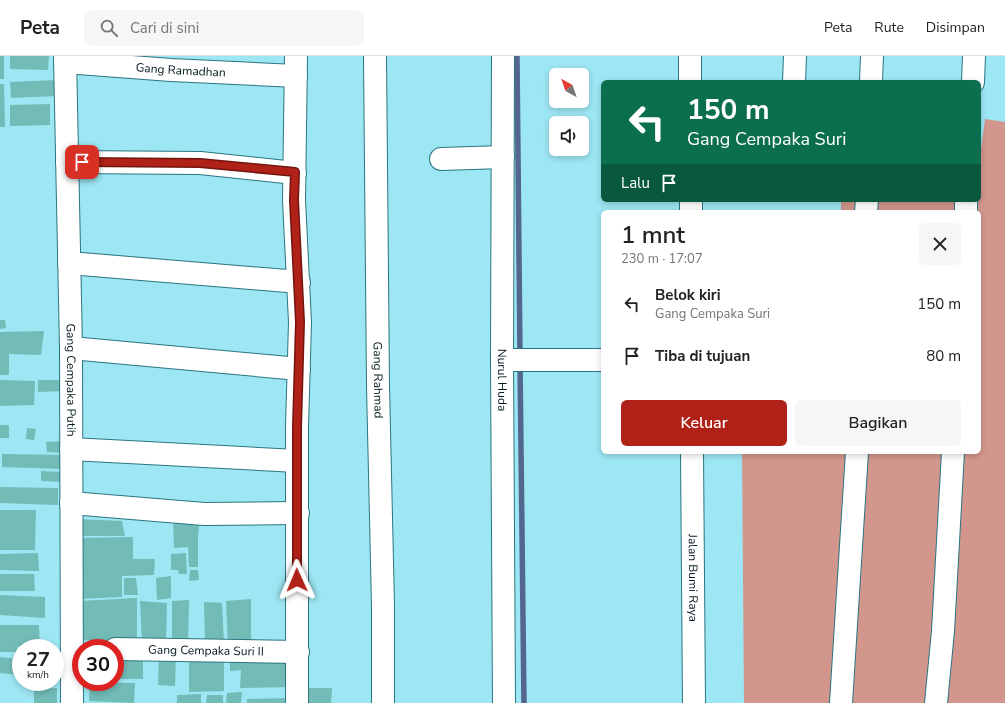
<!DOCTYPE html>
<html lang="id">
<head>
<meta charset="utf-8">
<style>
	:root { --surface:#fff; --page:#f6f6f6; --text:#222; --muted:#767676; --line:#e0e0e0; --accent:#b02117 }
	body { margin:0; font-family:"Nunito Sans",sans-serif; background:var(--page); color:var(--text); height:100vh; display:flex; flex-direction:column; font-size:15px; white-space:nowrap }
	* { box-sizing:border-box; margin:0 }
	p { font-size:13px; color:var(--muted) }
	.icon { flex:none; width:22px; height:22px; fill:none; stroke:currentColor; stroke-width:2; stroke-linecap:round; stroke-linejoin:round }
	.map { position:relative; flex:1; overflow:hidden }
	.sheet { position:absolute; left:601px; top:154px; width:380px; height:244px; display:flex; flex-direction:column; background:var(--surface); border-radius:6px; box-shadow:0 2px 6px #0003 }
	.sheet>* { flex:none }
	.hud { position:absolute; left:601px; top:24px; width:380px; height:122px; border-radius:6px; box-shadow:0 2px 6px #0003; background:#0b6e4f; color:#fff; overflow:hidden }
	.needle { width:26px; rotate:320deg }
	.tools { position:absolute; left:549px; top:12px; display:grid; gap:8px }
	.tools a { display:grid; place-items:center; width:40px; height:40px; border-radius:6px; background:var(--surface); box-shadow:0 2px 6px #0003; font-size:20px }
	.speed { position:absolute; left:12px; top:583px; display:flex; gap:8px; font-size:20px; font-weight:700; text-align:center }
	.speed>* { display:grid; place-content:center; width:52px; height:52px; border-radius:50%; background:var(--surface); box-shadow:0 2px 6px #0003; line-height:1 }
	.speed small { font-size:10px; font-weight:400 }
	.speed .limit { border:6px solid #d22; background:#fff; color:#111 }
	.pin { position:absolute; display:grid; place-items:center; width:34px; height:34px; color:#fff; margin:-17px; border-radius:8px; box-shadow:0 2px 6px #0006 }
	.me { position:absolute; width:44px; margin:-22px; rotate:359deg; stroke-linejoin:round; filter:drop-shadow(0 0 3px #0008) }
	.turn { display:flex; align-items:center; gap:14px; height:84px; padding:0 20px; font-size:18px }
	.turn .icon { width:52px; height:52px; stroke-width:2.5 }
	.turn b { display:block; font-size:28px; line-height:34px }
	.then { display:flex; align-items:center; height:38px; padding:0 20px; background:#0003; gap:8px; font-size:15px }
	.round { display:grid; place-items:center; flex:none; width:42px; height:42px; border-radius:6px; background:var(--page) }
	.summary { display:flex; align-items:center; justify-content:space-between; height:68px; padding:0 20px }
	h1 { font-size:24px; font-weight:600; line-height:30px }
	.button { display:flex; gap:8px; margin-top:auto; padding:8px 20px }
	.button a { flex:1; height:46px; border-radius:6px; background:var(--accent); color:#fff; font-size:16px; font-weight:600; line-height:46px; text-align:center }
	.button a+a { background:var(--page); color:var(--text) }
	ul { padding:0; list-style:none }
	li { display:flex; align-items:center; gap:12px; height:52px; padding:0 20px }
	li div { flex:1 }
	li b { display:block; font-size:15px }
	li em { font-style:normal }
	header { display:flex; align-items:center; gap:24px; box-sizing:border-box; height:56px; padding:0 20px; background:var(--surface); border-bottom:1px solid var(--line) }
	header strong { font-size:19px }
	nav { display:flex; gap:22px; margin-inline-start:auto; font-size:14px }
	.search { width:280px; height:36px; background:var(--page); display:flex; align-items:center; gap:10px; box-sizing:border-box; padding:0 14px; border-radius:6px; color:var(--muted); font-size:15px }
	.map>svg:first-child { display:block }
	.green { fill:#d2968d }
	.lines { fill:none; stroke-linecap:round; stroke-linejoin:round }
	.stream { stroke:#53678e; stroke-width:5.5 }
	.building { fill:#72bbb6 }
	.minor-casing { stroke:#2b7581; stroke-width:24 }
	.minor { stroke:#fff; stroke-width:22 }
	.route-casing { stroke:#72150f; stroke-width:10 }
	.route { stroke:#b02117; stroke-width:7 }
	.labels { text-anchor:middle; stroke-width:3.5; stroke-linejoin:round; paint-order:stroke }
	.street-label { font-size:12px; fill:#00191d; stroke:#eefcfe }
</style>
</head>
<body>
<header>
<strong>Peta</strong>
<div class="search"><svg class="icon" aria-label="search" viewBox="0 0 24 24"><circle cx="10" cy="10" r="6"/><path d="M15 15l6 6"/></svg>Cari di sini</div>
<nav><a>Peta</a><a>Rute</a><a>Disimpan</a></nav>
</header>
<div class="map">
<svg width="1005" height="647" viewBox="0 0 1005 647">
	<rect width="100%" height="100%" fill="#9de6f3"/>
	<!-- green -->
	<path class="green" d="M985,63L1005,66V647H744L742,396H979V156H841V144H979V101H980Z"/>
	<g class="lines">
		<!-- stream -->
		<g class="stream">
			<path d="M517,0L520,299"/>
			<path d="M520,307L524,647"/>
		</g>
	</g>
	<!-- building -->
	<g class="building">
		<rect x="0" y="0" width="4" height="23"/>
		<path d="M10,0H49L48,14L10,13Z"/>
		<path d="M56,24L57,40L11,42L10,26Z"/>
		<path d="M0,28H4L5,71H0Z"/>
		<path d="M50,48V69L10,70V49Z"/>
		<path d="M0,264H5L6,272L0,273Z"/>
		<path d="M44,275L41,299L9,298V319H0V276Z"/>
		<path d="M0,324L35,325L34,349L0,350Z"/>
		<path d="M38,324H64V335L38,336Z"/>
		<rect x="0" y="369" width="9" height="13"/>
		<path d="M27,372L36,373L34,384L26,383Z"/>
		<path d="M64,385L63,397L47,396L46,386Z"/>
		<path d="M2,398L62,399L63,413L2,411Z"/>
		<path d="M41,415L62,416L63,426L41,425Z"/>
		<path d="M0,431L58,432V449L0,447Z"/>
		<path d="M0,454H36L35,494H0Z"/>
		<path d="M173,461L200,462L198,479V511H189L188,491L174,492Z"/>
		<path d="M77,463L122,465L125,480H78Z"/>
		<path d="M133,481V503H155L154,519L122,520V541L78,543L79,482Z"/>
		<path d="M38,497L39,515L0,514V498Z"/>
		<path d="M186,497L187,518H179L178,514H171V498Z"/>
		<path d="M190,514H198L199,524L189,525Z"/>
		<path d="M0,518H34L35,535H0Z"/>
		<path d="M171,520V542L157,544L156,522Z"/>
		<path d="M124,522H136L138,539H124Z"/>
		<path d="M0,539L45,541V562L0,559Z"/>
		<path d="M137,542V586L77,584L79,545Z"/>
		<path d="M251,543V590H228L226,545Z"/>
		<path d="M189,544L188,586L172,588V545Z"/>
		<path d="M140,545L167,547L166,587L142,586Z"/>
		<path d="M204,546L222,547L224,587H205Z"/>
		<path d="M0,569H39L40,592L17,591V596H0Z"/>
		<path d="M115,594L143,595V623H115Z"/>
		<path d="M230,596L292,598L293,631L240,632L241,614L230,615Z"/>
		<path d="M189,597H224V635L189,636Z"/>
		<path d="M159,599L176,600L175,630L158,629Z"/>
		<path d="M0,601L21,603V619L0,617Z"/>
		<path d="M90,626L135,627L134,647L89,645Z"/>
		<path d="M57,632V647H34V633Z"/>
		<path d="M303,632H332L331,647H302Z"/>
		<path d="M242,636L241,647H226L227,637Z"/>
		<path d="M201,638V647H177V639Z"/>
		<path d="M207,639H223V647H206Z"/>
		<path d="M292,642V647H247V643Z"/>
	</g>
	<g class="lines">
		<defs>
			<g id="minor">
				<path id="s1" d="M65,0L71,292L72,647"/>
				<path d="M296,0L294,144L300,266L297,371V647"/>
				<path id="s2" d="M375,0L378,330L383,550V647"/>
				<path id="s3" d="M503,0L502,304L504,647"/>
				<path id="s4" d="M65,6L171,14L296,20"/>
				<path d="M690,26V0"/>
				<path d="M794,26L795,0"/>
				<path d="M871,26L872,0"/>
				<path d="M973,26L974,0"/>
				<path d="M441,103L503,101"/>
				<path d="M67,106L200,107L295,117"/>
				<path d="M691,144V156"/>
				<path d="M866,156L867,144"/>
				<path d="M966,156V144"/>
				<path d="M69,207L299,226"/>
				<path d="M71,292L299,313"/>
				<path d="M502,304H603"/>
				<path d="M71,393L297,405"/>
				<path id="s5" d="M692,396L694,647"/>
				<path d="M71,447L204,458L298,457"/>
				<path id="s6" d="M115,593L298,596"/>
				<path d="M841,647L857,396"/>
				<path d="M936,647L943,575L953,396"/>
			</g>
		</defs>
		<!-- minor casing -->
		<use href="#minor" class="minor-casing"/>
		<!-- minor -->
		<use href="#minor" class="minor"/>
	</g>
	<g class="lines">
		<defs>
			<path id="route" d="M82,106L200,107L295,116L294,144L300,266L297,371V524"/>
		</defs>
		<!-- route casing -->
		<use href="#route" class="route-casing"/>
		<!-- route -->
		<use href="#route" class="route"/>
	</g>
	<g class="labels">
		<!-- street labels -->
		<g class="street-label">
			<text dy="4" stroke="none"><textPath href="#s4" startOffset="116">Gang Ramadhan</textPath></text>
			<text dy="4" stroke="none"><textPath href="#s1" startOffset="324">Gang Cempaka Putih</textPath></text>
			<text dy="4" stroke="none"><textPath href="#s3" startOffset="324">Nurul Huda</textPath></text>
			<text dy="4" stroke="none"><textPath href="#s2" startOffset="324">Gang Rahmad</textPath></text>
			<text dy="4" stroke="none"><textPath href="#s5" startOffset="126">Jalan Bumi Raya</textPath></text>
			<text dy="4" stroke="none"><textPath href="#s6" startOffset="91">Gang Cempaka Suri II</textPath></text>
		</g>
	</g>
</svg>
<div class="tools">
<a><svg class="needle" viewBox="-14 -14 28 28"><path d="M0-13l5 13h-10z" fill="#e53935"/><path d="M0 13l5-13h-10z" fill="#767676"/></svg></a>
<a><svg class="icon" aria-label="sound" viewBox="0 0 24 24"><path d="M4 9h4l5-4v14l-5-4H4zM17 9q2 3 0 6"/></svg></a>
</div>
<div class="speed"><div>27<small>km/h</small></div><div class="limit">30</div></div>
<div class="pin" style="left:82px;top:106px;background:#d93025"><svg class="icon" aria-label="arrive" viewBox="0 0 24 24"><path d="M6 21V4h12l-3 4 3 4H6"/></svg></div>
<svg class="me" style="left:297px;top:524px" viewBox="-20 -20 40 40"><path d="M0-17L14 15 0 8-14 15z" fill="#b02117" stroke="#fff" stroke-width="4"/></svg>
<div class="hud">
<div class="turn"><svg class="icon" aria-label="left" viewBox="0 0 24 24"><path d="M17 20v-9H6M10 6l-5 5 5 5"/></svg><div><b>150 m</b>Gang Cempaka Suri</div></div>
<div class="then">Lalu<svg class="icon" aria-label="arrive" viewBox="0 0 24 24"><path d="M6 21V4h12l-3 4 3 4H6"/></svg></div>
</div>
<section class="sheet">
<div class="summary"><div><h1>1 mnt</h1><p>230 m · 17:07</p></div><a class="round"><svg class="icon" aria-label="close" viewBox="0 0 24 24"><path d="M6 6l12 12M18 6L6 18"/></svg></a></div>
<ul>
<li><svg class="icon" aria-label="left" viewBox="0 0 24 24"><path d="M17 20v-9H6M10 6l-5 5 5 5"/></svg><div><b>Belok kiri</b><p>Gang Cempaka Suri</p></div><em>150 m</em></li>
<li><svg class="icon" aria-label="arrive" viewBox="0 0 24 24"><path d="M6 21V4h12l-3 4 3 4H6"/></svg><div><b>Tiba di tujuan</b></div><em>80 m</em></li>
</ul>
<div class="button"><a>Keluar</a><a>Bagikan</a></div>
</section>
</div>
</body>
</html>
